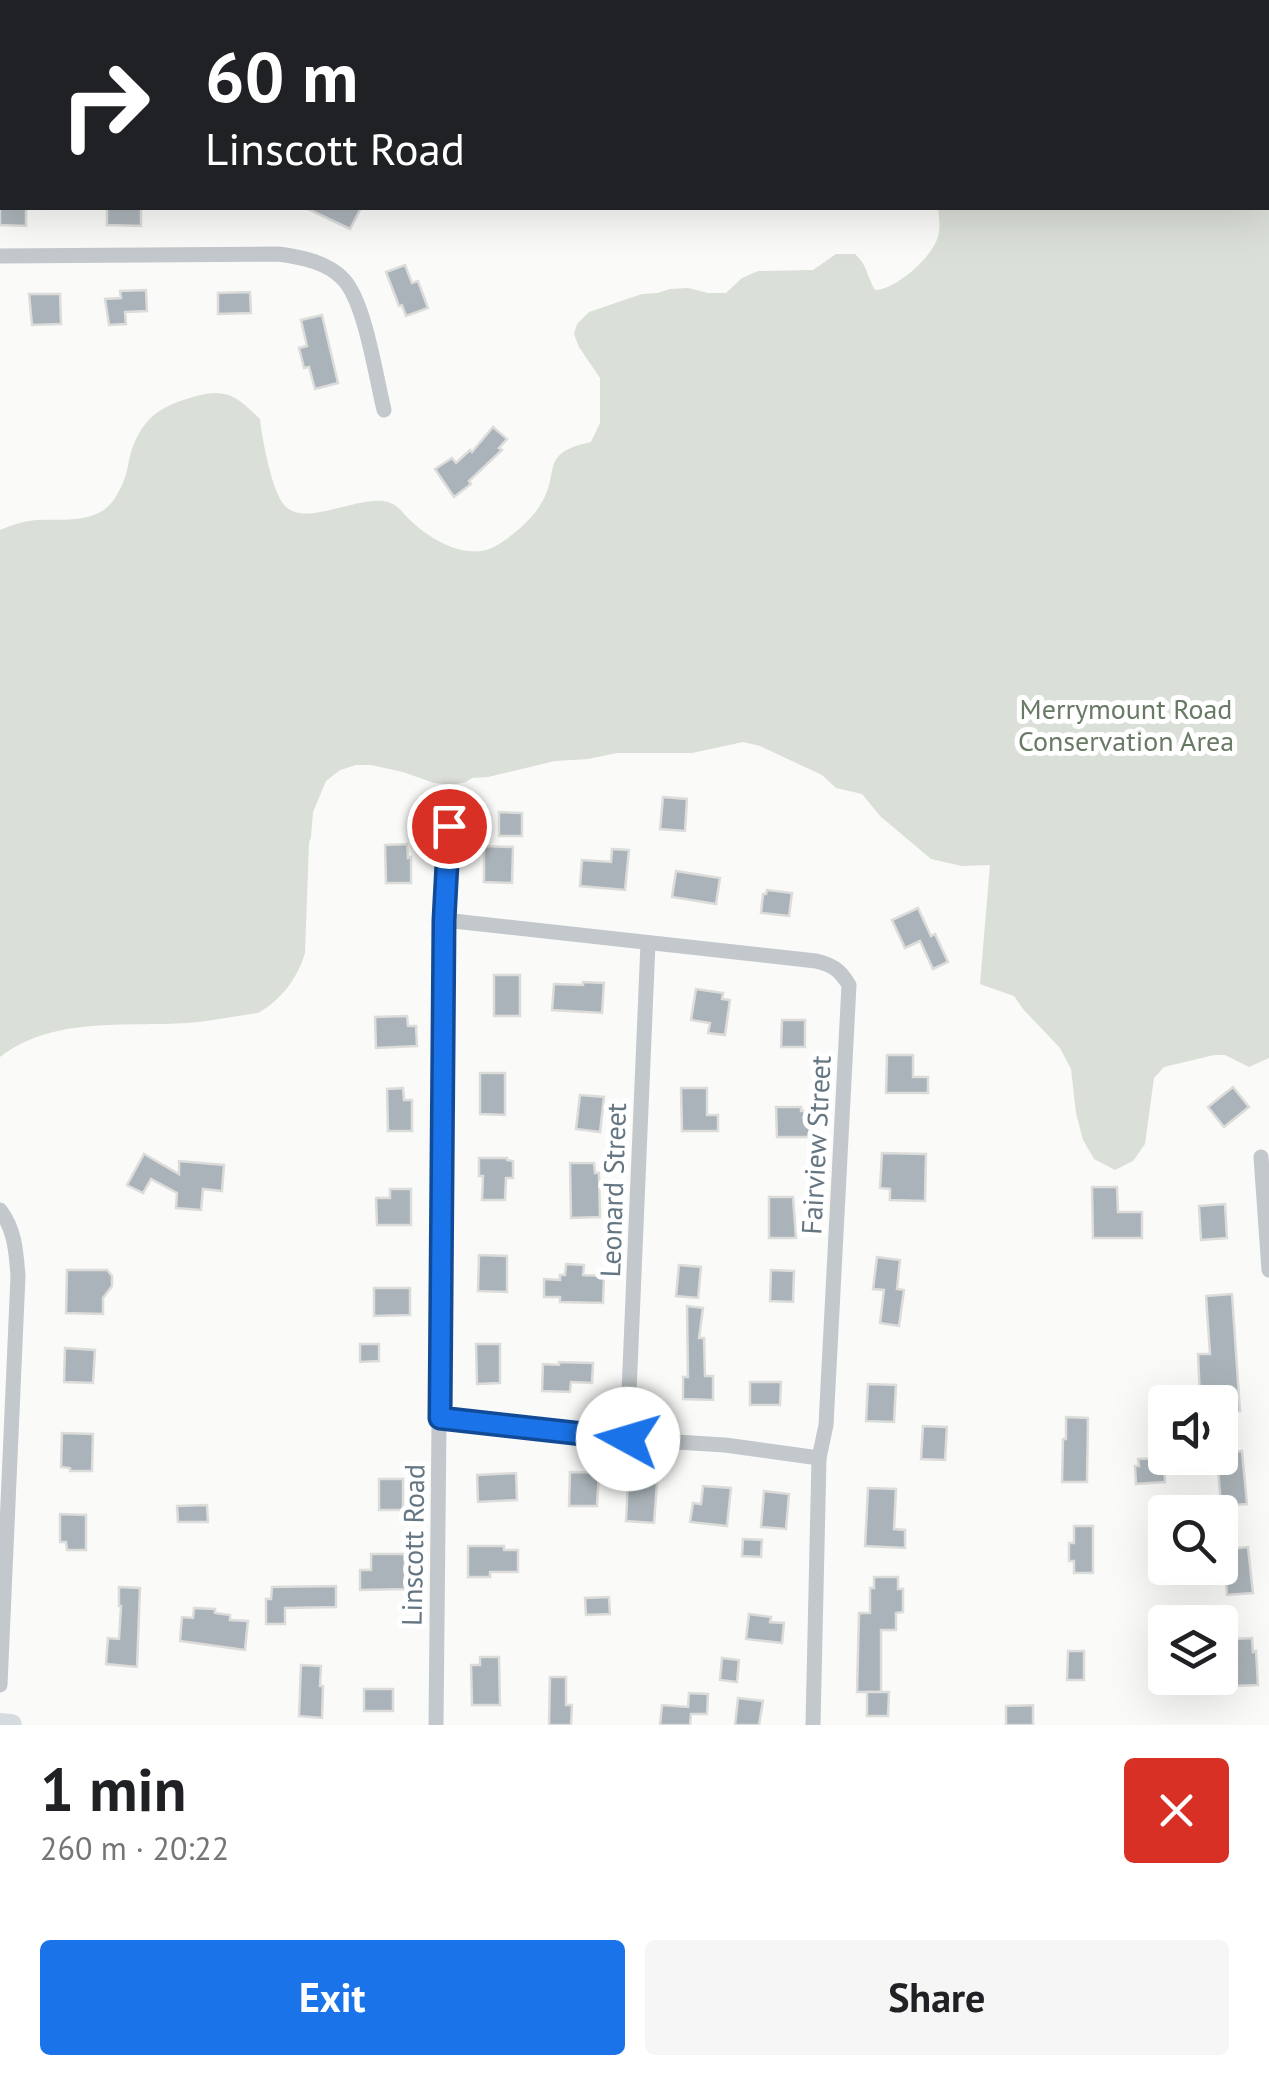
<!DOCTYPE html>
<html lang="en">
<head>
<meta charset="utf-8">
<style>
	:root { --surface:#fff; --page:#f6f6f6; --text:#202124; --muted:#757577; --accent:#1a73e8 }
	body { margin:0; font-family:"PT Sans",sans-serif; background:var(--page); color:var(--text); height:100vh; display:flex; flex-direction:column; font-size:38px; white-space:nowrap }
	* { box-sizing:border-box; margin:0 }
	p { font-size:32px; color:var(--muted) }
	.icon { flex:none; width:55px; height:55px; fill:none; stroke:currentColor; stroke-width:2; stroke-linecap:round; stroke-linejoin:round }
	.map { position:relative; height:1725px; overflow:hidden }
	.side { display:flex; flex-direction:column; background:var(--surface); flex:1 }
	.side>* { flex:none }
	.top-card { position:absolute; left:0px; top:0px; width:1270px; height:210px; box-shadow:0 10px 40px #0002; background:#202124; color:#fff; overflow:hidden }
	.fabs { position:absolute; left:1148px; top:1385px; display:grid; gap:20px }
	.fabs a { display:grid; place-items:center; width:90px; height:90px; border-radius:10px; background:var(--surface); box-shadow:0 10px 40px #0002; font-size:50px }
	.pin { position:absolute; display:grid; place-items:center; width:85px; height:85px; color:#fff; margin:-42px; border:5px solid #fff; border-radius:50%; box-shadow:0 2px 10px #0007 }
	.me { position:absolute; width:110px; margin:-55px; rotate:276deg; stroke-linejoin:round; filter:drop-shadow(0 0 8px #0008) }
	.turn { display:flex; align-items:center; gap:35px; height:210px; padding:0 40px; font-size:45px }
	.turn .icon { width:130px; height:130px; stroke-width:2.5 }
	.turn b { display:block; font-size:70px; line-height:85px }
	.round { display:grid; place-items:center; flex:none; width:105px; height:105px; border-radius:10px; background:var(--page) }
	.head { display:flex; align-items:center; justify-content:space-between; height:170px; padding:0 40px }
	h1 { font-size:60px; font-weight:700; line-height:75px }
	.action { display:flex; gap:20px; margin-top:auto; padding:20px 40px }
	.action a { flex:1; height:115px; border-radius:10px; background:var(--accent); color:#fff; font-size:40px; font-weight:700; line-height:115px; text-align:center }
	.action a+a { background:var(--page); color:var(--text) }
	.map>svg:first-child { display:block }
	.built { fill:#e8e9e9 }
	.green { fill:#dadfd7 }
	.building { fill:#aab3b9; stroke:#dcdcda; stroke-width:2.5 }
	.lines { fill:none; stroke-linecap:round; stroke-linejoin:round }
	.minor { stroke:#c3c8cc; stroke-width:15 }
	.secondary { stroke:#d6dbdf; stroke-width:22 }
	.route-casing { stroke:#114b97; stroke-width:25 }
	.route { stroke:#1a73e8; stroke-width:18 }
	.labels { text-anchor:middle; stroke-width:10; stroke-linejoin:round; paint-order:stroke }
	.park-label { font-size:28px; fill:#687a64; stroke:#fff }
	.street-label { font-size:28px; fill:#657683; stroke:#fff }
</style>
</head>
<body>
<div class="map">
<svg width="1269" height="1725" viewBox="0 0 1269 1725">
	<rect width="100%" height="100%" fill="#fafaf8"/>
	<!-- built -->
	<path class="built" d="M0,0H1052V2H2V176H0Z"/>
	<!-- green -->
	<g class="green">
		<rect x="208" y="0" width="357" height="2"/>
		<path d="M1079,0H1269V1058L1249,1067L1225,1055H1214L1164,1067L1154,1078L1145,1144L1133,1161L1115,1170L1094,1159L1083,1140L1076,1113L1071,1069L1060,1048L1023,1009L1014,996L980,984L990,865L962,866L931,859L880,816L862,794L836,788L822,775L760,746L743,742L692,753H617L588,759L555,761L488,777L472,778L466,782L453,785L434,783L403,772L371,765H356L340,770L326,781L313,812L311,837L309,843L305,953C298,978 280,1001 258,1013C235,1016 211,1021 188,1023C125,1027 53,1016 0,1057V530C12,525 24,521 37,520C59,519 84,523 104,510C113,503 117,495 122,485C128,473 128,461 132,449C144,416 162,406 193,397C227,387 237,397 260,419C262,438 272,493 285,506C306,528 359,494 388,502C399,505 403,514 411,521C431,540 467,561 494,547C510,538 529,522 539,507C563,472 536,454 591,442L600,423V378L579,347L574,334L577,324L589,312L642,294L658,293L670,289L688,288L708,293H726L742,278L758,271L813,270L836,254H855C867,264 867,277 875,290C896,290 937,254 939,232C940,225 939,215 938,208H1268V2H1079Z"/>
	</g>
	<!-- building -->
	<g class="building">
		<path d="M0,208H26V226L0,225Z"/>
		<path d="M107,208H141V226L107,225Z"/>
		<path d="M306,208H361L350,229Z"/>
		<path d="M405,265L412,283L418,281L428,308L406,316L402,305L399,306L386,272Z"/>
		<path d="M146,290L147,311L125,312L126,324L109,325L105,299L121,298L120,291Z"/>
		<path d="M250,292L251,313L218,314V293Z"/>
		<path d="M29,294H60L61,324L32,325Z"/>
		<path d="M322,315L338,383L315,389L309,367L304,368L299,348L307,346L301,320Z"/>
		<path d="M493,427L507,439L499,448L502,450L469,481L471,484L454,497L435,469L452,458L456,463L470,450L472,452Z"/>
		<path d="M663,797L687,799L685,831L660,829Z"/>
		<path d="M499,812L522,813V836H499Z"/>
		<path d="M407,844L408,858L411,857V883H386L385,845Z"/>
		<path d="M484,846L513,847L512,883L484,882Z"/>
		<path d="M612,849L629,850L625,890L580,886L582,860L611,862Z"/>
		<path d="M676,871L720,878L716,904L672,897Z"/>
		<path d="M767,890L792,893L789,916L761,913L763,894H766Z"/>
		<path d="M918,908L931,936L935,934L948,962L933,969L920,941L905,948L892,920Z"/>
		<rect x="494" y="975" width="26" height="41"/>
		<path d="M583,982L604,983L602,1013L552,1010L554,984L583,985Z"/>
		<path d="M696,989L723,993L722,999L730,1000L725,1035L708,1033L710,1023L691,1020Z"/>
		<path d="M407,1016L408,1026H416L417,1046L376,1048L375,1017Z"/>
		<path d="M782,1020H805V1047H781Z"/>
		<path d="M887,1055H913V1077H928V1093H886Z"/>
		<path d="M480,1073H505V1115L480,1114Z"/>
		<path d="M1233,1087L1249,1107L1224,1127L1208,1107Z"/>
		<path d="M403,1088L404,1100H412V1131H388L387,1089Z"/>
		<path d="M681,1088H707V1115H718V1131H682Z"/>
		<path d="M580,1095L604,1097L600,1132L576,1129Z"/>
		<path d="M776,1107H801V1111H809L810,1137H777Z"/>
		<path d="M882,1153L926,1154L925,1201L890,1200V1189L880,1188Z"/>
		<path d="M144,1154L179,1174V1161L224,1165L222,1191L203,1189L201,1210L176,1208L177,1193L151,1179L143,1193L127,1185Z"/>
		<path d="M479,1158H507V1160L513,1161V1178H506L505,1200H482L483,1176H479Z"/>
		<path d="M570,1163H594L595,1173H599L600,1217L571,1218Z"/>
		<path d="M1092,1187H1117L1118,1212H1142V1238H1093Z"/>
		<path d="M390,1189H411V1225H377L376,1198H390Z"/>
		<path d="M769,1197H793L796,1238H769Z"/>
		<path d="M1225,1204L1227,1238L1201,1240L1199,1206Z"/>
		<path d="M479,1255L507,1256V1292L478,1291Z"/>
		<path d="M877,1257L900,1260L897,1289L904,1290L899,1326L880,1323L884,1290L873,1289Z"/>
		<path d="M566,1264L584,1265L583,1275L604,1276L603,1303L560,1302V1297H544V1279L560,1280V1275H565Z"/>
		<path d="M679,1265L701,1267L698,1298L676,1296Z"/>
		<path d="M67,1270H107L112,1276V1286L103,1298V1314L66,1313Z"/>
		<path d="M771,1270L794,1271L793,1302L770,1301Z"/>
		<path d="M374,1288H410V1315L374,1316Z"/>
		<path d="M1232,1294L1240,1411L1220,1412V1402H1213V1397L1200,1398L1198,1354H1210L1206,1296Z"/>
		<path d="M687,1306L703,1308L699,1338H704L705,1376H713V1400L683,1399V1377H688Z"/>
		<path d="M360,1344H379V1361L360,1362Z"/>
		<path d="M476,1344H500V1383L477,1384Z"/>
		<path d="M65,1348L95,1350L93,1383L64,1382Z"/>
		<path d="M559,1362L593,1363L592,1383L571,1382L570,1392L542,1391L543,1364L559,1365Z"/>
		<path d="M750,1382H781L780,1405H750Z"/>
		<path d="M868,1384L896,1385L894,1422L866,1421Z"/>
		<path d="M1066,1417L1088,1418L1087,1482H1062L1063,1439H1066Z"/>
		<path d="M923,1426L947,1427L945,1460L921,1459Z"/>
		<path d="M62,1433L93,1434L92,1471H70V1468L61,1467Z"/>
		<path d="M1242,1451L1247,1504L1221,1506L1218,1468H1224L1223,1453Z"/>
		<path d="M1164,1458L1165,1482L1136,1484L1135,1466H1139L1138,1459Z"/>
		<path d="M570,1472L599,1473L597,1506H569Z"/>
		<path d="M516,1473L517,1500L478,1502L477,1475Z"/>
		<rect x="379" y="1479" width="24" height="31"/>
		<path d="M628,1481L657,1483L654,1523L626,1521Z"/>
		<path d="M703,1486L731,1488L727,1526L690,1522L693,1503L701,1504Z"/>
		<path d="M868,1488L896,1489L894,1529L905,1530V1548L865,1546Z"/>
		<path d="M764,1491L789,1494L786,1529L761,1527Z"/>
		<path d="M207,1505L208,1522H178L177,1506Z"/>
		<path d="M60,1514L86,1515V1550H67L66,1542H60Z"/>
		<path d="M1074,1526H1093V1573H1074V1561H1069V1543H1074Z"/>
		<path d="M743,1539L762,1540L761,1557L742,1556Z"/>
		<path d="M468,1546H504V1550H518V1572H490V1577H468Z"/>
		<path d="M1248,1547L1253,1593L1227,1595L1224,1561H1228L1227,1549Z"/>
		<path d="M371,1554H405V1589L360,1590V1570H371Z"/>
		<path d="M874,1577H898V1589H903V1612L896,1613V1630H881V1692H857L859,1613H870V1588H874Z"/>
		<path d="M336,1586V1607L285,1608V1624H266V1599H271L272,1587Z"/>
		<path d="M119,1587L140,1588L137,1667L106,1664L108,1638L119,1639L121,1606H119Z"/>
		<path d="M609,1597L610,1614L586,1615L585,1598Z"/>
		<path d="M194,1608L215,1609V1613L230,1615V1620L248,1621L245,1650L180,1641L182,1617L193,1618Z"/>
		<path d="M749,1614L771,1617L770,1622L784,1623L782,1643L746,1639Z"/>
		<path d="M1252,1638L1253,1652L1256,1651L1258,1685L1234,1686L1232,1653H1235L1234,1639Z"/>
		<path d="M1068,1651H1084V1680H1067Z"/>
		<path d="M480,1657H499L500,1705H472L471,1665H480Z"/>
		<path d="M722,1658L739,1660L737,1682L720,1680Z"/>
		<path d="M301,1665L321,1666L320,1686H323L322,1718L299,1716Z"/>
		<path d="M550,1677H566V1705H572L571,1725H549Z"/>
		<rect x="364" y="1689" width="29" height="22"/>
		<path d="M867,1692H889L888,1716H867Z"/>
		<path d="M689,1693L708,1694L707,1714H691L690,1725H660L662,1705L688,1707Z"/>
		<path d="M738,1698L763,1701L759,1725H735Z"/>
		<path d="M1033,1705V1725H1006V1706Z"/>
	</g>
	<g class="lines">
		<!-- minor -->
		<g class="minor">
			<path d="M0,256L278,254C301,257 328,262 344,280C365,303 376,377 384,410"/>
			<path d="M444,920L816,961C833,965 840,970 849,985L826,1425L819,1458L813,1725"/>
			<path d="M1261,1157L1269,1270"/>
			<path d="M0,1210C15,1230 16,1251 18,1276L0,1685"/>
			<path d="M440,1418L627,1439L725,1445L819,1458"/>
			<path d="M627,1439L648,943"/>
			<path d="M436,1725L444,920L449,826"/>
		</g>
		<!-- secondary -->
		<path class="secondary" d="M0,1724L11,1725"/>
	</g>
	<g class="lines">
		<defs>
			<path id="route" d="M449,826L444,920L440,1418L628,1439"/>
		</defs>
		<!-- route casing -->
		<use href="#route" class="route-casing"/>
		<!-- route -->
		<use href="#route" class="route"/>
	</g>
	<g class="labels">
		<!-- park labels -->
		<g class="park-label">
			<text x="1126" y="719">Merrymount Road<tspan x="1126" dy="32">Conservation Area</tspan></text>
		</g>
		<!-- street labels -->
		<g class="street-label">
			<text transform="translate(816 1145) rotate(-87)" y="10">Fairview Street</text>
			<text transform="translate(613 1190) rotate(-88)" y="10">Leonard Street</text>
			<text transform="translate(413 1545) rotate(-89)" y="10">Linscott Road</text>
		</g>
	</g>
</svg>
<div class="fabs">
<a><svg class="icon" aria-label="sound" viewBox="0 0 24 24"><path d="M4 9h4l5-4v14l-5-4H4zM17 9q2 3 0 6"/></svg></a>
<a><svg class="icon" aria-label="search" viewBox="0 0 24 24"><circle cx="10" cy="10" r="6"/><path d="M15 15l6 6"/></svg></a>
<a><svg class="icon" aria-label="layers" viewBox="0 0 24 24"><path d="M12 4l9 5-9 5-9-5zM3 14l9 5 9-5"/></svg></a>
</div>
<div class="pin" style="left:449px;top:826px;background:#d93025"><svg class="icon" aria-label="arrive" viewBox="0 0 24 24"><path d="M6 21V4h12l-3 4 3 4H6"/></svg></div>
<svg class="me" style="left:628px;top:1439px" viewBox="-20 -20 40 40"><circle r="19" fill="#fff"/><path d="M0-13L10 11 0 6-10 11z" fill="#1a73e8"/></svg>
<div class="top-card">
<div class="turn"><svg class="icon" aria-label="right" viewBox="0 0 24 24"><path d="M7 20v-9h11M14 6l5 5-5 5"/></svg><div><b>60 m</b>Linscott Road</div></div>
</div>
</div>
<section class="side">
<div class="head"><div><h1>1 min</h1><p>260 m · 20:22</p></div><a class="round" style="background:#d93025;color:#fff"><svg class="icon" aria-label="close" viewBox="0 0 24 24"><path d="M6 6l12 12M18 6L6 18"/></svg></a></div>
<div class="action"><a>Exit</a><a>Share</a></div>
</section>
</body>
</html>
